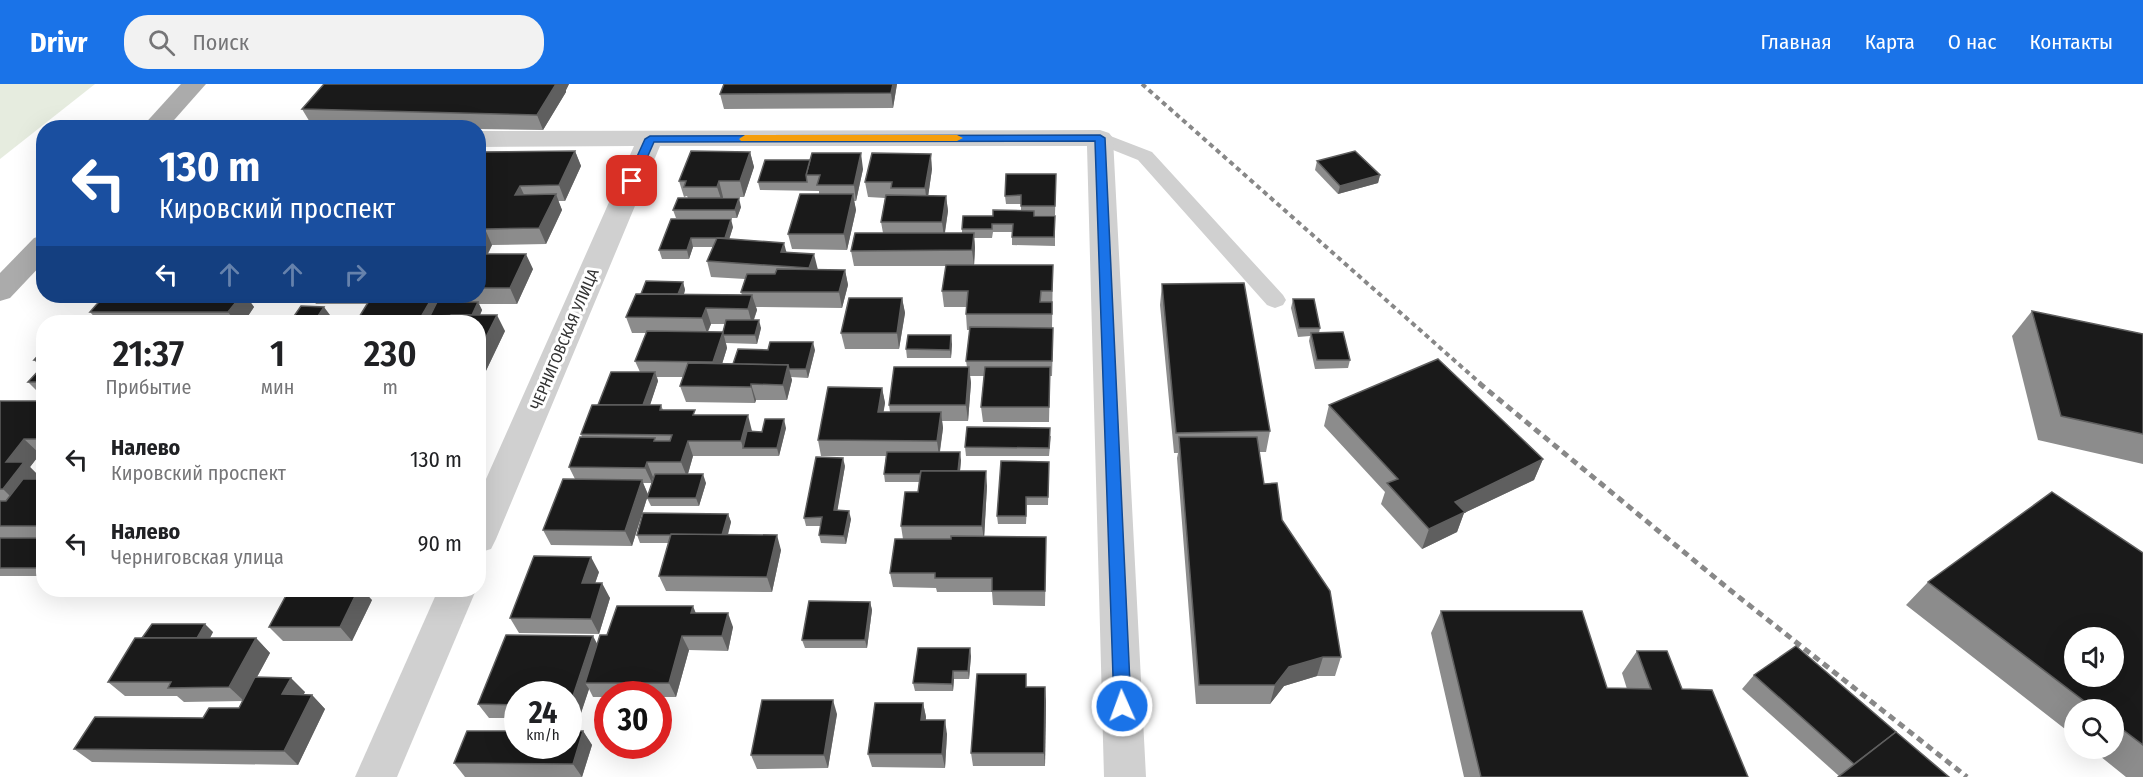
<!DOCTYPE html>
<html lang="ru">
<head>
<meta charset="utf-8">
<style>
	:root { --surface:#fff; --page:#f2f2f2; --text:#202124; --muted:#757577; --accent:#1a73e8 }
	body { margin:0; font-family:"Fira Sans Condensed",sans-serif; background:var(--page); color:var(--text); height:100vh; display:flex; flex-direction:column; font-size:22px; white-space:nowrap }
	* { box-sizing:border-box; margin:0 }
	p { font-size:20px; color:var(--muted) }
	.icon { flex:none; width:33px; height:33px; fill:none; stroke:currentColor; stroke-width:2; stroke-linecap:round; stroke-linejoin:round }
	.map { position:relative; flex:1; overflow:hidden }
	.panel { position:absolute; left:36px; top:231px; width:450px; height:282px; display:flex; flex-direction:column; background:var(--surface); border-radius:24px; box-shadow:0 6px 24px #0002 }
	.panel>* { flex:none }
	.top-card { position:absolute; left:36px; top:36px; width:450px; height:183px; border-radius:24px; box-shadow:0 6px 24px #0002; background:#1a4fa0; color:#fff; overflow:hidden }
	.tools { position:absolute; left:2064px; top:543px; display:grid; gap:12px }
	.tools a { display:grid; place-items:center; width:60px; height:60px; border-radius:50%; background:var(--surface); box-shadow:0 6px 24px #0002; font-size:30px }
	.speed { position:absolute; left:504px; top:597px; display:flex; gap:12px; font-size:30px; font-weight:700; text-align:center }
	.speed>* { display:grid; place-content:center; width:78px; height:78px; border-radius:50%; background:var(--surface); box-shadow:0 6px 24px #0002; line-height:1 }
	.speed small { font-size:15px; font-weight:400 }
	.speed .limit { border:9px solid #d22; background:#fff; color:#111 }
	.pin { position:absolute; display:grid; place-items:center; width:51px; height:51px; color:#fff; margin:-26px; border-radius:12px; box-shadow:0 3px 9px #0006 }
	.me { position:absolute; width:66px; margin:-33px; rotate:358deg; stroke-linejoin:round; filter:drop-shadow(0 0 4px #0008) }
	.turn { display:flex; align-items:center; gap:21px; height:126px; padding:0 24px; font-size:27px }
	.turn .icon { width:78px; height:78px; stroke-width:2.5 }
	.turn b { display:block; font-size:42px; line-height:51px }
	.lanes { display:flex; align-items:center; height:57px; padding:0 24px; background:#0003; justify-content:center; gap:30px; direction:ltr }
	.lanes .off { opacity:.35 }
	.eta { display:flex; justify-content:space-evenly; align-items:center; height:102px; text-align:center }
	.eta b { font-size:36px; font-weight:600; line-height:42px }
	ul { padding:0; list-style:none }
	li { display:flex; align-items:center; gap:18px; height:84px; padding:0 24px }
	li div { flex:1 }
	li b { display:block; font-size:22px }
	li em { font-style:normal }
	header { display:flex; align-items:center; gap:36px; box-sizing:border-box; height:84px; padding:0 30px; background:var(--accent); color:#fff }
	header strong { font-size:28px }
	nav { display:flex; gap:33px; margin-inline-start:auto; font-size:21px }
	.search { width:420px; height:54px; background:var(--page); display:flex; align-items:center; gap:15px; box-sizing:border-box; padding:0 21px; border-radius:24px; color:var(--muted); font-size:22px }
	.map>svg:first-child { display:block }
	.green { fill:#e6ecdf }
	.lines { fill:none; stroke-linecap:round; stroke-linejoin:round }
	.lane { fill:#d0d0d0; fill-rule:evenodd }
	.street { fill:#d0d0d0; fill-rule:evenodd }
	.primary { fill:#ababab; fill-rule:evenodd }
	.rail-far1 { stroke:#888; stroke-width:4; stroke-dasharray:5 4; stroke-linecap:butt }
	.rail { stroke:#888; stroke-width:5; stroke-dasharray:7 5; stroke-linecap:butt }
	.wall { fill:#8c8c8c; fill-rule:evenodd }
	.shaded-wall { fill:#5f5f5f }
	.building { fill:#1a1a1a; stroke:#5f5f5f; stroke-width:1.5; fill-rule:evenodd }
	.route { fill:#1a73e8; stroke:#114b97; stroke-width:1.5 }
	.slow { fill:#f59e0b }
	.labels { text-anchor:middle; stroke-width:6; stroke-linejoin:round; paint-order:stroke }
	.street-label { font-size:16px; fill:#333; stroke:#fff }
</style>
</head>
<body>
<header>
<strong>Drivr</strong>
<div class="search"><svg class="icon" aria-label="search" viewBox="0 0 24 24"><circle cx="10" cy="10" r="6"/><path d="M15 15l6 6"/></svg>Поиск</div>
<nav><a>Главная</a><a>Карта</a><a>О нас</a><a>Контакты</a></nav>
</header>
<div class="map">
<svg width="2143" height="693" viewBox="0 0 2143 693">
	<rect width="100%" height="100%" fill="#fff"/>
	<!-- green -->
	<path class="green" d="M0,0H95L0,75Z"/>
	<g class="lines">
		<!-- lane -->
		<path class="lane" d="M1100,48L1152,68L1283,211L1286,216L1283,221L1275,224L1267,221L1138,76L1093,58L1090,54L1093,50Z"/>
		<!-- street -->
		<g class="street">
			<path d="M1100,46L1109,49L1113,54L1146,693H1104L1087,62H660L496,455L491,465L478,469V413L634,62L478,63V47Z"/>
			<path d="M438,506H476L397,693H355Z"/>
		</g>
		<!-- primary -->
		<g class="primary">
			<path d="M181,0H206L167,44H141Z"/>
			<path d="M44,151V178L10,214L0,217V189L34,154Z"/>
		</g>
		<!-- rail-far1 -->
		<path class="rail-far1" d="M1142,0L1481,300"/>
		<!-- rail -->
		<path class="rail" d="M1479,299L1730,506L1967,693"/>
	</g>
	<!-- wall -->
	<g class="wall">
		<path d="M324,0H569L566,6V8L543,46L478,45V44H438L311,40L302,25Z"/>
		<path d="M897,0L893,24L724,25L720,10Z"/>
		<path d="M575,67L581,82L565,117H558L562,126L546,160L492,161L488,170L533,185L517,220H479L482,226L480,231L505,247L483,293H478V238H356L367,220H316L310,212H478V68Z"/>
		<path d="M750,68L754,83L744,113H723V114L741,123L737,134H676L673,126L688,114L687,112L684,113L679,97Z"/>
		<path d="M765,76L863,85L856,117H854L856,126L847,166L792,165L788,150L819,110V107L760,106L758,98Z"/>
		<path d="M1317,77L1380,91L1378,99L1338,110L1315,86Z"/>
		<path d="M932,85L928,112H946L948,127L945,149H962V145L993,132L1021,126V120H1006L1005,112L1056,90L1055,131H1034V132H1055V162L1012,161V148H993L992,154H974L975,164L974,181H1053L1052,244L1053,259L1052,292H1050L1049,338H983L981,323L984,292H970L971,299L968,337H942L943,344L940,368L961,376L960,387L987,402L984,452L1046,468L1045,522L993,521L992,508H937L936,504L893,503L890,489L903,455L901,442L918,408L919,398H885L884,390L886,372H821L818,356L882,304L885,319L883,328H890L889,321L967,283L966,277L970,246H967L966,230L967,223H944L942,207L946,182H854L851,167L883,149L881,138L885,114L868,113L865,98Z"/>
		<path d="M671,135L733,143L729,155L787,168L818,186H845L848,201L842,224L756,223L757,226L754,236L761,244L757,260L726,259L727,264L722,280H733L815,266L808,294L791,293L792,296L787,316H756L755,319L686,318L680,302L684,293H657L658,297L650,321H661L663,326L696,331L752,347L762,348L786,344L779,372H693L688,390L706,399L699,422H651L647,414L632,462L551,461L543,446L575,395L569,383L582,353L581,350L598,321L640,288L635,277L646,249H632L626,233L641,210L683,198L685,206L684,210L742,211L741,208L745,195L711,193L707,177L713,163H693L689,175H662L659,166ZM711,240H725L723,248H708ZM653,393H654L648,410L643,399H652Z"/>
		<path d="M1162,200L1270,347L1266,368H1259L1264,400L1282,436L1341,573L1335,592H1317L1284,602L1270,620H1196L1177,374L1178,369H1174L1160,221Z"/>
		<path d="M101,212H246L254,223L244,238H99L90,228L102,214Z"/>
		<path d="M902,214L905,229L899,265H845L841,249Z"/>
		<path d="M1293,215L1320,244L1319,249L1350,276L1348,284L1315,285L1309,257L1310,252L1298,253L1291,224Z"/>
		<path d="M2032,227L2143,250V380L2038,356L2012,252Z"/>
		<path d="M952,260L951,274H907L906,265Z"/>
		<path d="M44,265V306H36L28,298L41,284L34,276Z"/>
		<path d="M0,317H44V370H40L30,383L40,393L39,395H44V492H0Z"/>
		<path d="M1329,321L1543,375L1534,396L1464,429L1457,448L1422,465L1381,420L1385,408L1324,342Z"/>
		<path d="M1051,352L1049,372H966L965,363Z"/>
		<path d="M845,382L837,426L851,435L846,460L821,459L819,451L821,442H806L804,434Z"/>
		<path d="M1049,386L1048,421H1027L1026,440H998L997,432Z"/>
		<path d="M728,430L731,438L728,451L781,466L772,508L666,507L659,492L669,459H640L637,451Z"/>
		<path d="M2143,469V693H2126L2090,664H2114V626H2074V652L1906,521L1928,498Z"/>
		<path d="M599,488L595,499L610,514L599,550L519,549L510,534Z"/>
		<path d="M372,516L352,557H283L269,543Z"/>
		<path d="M870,518L872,526L867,564H805L802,556Z"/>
		<path d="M1441,527L1607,604L1627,605L1622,589L1637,567L1682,605L1748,693H1464L1431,549Z"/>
		<path d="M696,529L733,543L728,567L689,566L676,613H658V610H608V613H593L589,605L579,635H568V610H518V634H489L478,620L597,560L607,551Z"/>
		<path d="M213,548L210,554H256L270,569L257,593L305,608L303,611H312L325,625L298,681L92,678L74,665L203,634L239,624L242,617L184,618L177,612H125L108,598L142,554Z"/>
		<path d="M971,572L969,595H954L953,607H915L913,599Z"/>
		<path d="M1754,591L1949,693L1839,692L1742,605Z"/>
		<path d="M1046,617L1045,682H973L971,669Z"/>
		<path d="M923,619L926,633V636L947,650L945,684L872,683L868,670Z"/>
		<path d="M837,630L828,684L757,685L751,671Z"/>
		<path d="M583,647L592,661L582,693H465L454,679Z"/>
	</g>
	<!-- shaded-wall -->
	<g class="shaded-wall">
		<path d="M556,0H569L566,6V8L543,46L537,31Z"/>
		<path d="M893,0H897L893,24L891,9Z"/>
		<path d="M575,67L581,82L565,117L559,101Z"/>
		<path d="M750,68L754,83L744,113L740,97Z"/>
		<path d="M861,69L863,85L856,117L854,101Z"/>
		<path d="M931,70L932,85L927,120L925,104Z"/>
		<path d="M1380,91L1378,99L1338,110L1340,102Z"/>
		<path d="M719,97L723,113L722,118L717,103Z"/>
		<path d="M520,102L527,117L515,111Z"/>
		<path d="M556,110L562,126L546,160L539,144Z"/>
		<path d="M853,110L856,126L847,166L844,150Z"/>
		<path d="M946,112L948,127L944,153L942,138Z"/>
		<path d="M739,114L741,123L737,134L735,126Z"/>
		<path d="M731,135L733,143L727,162L725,154Z"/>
		<path d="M485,145L492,161L485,175L478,161V157Z"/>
		<path d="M974,149L975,164L974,182L972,166Z"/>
		<path d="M691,154L693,163L689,175L687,166Z"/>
		<path d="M784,159L788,174L784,183L781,168Z"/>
		<path d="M526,170L533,185L517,220L510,204Z"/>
		<path d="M814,170L818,186L812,199L809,184Z"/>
		<path d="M845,186L848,201L842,224L839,208Z"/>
		<path d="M683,198L685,206L679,226L676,217Z"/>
		<path d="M752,211L757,226L752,240L748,225Z"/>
		<path d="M230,212H246L254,223L244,238H236L228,228Z"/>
		<path d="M433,212H441L445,220L430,232L433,238H418Z"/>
		<path d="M902,214L905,229L899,265L897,249Z"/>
		<path d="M478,218L482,226L477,238L471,232Z"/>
		<path d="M324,223L330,231L325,238H314Z"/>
		<path d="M706,224L711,240L707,249L702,234Z"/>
		<path d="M497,231L505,247L483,293L478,285V269Z"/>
		<path d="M759,236L761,244L757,260L755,251Z"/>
		<path d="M723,248L727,264L718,293L713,278Z"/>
		<path d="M951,251L952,260L951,274L950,266Z"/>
		<path d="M813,258L815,266L808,294L806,285Z"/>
		<path d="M788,281L792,296L787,316L783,301Z"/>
		<path d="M969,283L971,299L968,337L966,321Z"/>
		<path d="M655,288L658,297L645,336L641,328Z"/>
		<path d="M751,300L756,316L755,319L751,303Z"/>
		<path d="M882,304L885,319L881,344L878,328Z"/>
		<path d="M941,328L943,344L939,372L937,357Z"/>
		<path d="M748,331L752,347L748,364H743L741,357Z"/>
		<path d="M784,335L786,344L779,372L777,364Z"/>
		<path d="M24,355L40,370L30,383L40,393L19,421L3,405L6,378Z"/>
		<path d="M688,357L693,372L687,393L681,378Z"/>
		<path d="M960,368L961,376L959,398L958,390Z"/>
		<path d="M843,374L845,382L836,435L834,426Z"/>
		<path d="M1543,375L1534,396L1464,429L1457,448L1422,465L1429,445L1455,418Z"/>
		<path d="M647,378L653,393L652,399L645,384Z"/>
		<path d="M986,387L987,402L984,457L982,442Z"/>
		<path d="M703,390L706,399L699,422L696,414Z"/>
		<path d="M642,396L648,411L632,462L625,447Z"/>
		<path d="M849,427L851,435L846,460L844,452Z"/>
		<path d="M728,430L731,438L725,460L722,452Z"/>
		<path d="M777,451L781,466L772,508L767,493Z"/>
		<path d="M591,473L599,488L590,514L582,499Z"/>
		<path d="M44,474V491L36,484Z"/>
		<path d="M602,499L610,514L599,550L591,535Z"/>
		<path d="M358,506H363L372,516L352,557L340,543Z"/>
		<path d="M870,518L872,526L867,564L865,556Z"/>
		<path d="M693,522L699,537L691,529Z"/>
		<path d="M728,529L733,543L728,567L722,552Z"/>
		<path d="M205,540L213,548L203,567L194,559Z"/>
		<path d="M593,552L601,567L585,599L589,605L579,635L570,621Z"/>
		<path d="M682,552L689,566L676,613L669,599Z"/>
		<path d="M256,554L270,569L244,617L229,603Z"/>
		<path d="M970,564L971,572L969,595L968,587Z"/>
		<path d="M1323,573L1317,592L1284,602L1270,620L1275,601L1289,583Z"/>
		<path d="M953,587L954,595L953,607L952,600Z"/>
		<path d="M291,594L305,608L296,624L282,610Z"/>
		<path d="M1045,603L1046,617L1045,682L1044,669Z"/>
		<path d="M312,611L325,625L298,681L284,667Z"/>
		<path d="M833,616L837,630L828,684L824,671Z"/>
		<path d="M923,619L926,633L924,650L921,636Z"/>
		<path d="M945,636L947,650L945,684L942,670Z"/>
		<path d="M583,647L592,661L582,693L573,680Z"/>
	</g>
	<!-- building -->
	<g class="building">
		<path d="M324,0H556L537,31L302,25Z"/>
		<path d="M724,0H893L891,9L720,10Z"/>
		<path d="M575,67L559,101L520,102L515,111L556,110L539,144L485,145L478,157V68Z"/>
		<path d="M691,67L750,68L740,97H719L717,103H684L686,97H679Z"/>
		<path d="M1355,67L1380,91L1340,102L1317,77Z"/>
		<path d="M812,69H861L854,101H817L820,91H806Z"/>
		<path d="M872,69L931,70L925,104H891L892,98H865Z"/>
		<path d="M765,76H810L806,91L807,98H758Z"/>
		<path d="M1006,90H1056L1055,122H1021V111L1005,112Z"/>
		<path d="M800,110H853L844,150H788Z"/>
		<path d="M886,111L946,112L942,138H881Z"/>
		<path d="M678,114H739L735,126H673Z"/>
		<path d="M993,126L1034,127V132H1055L1054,153H1012L1013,140H992V145H962L963,132H993Z"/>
		<path d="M671,135H731L725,154H691L687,166H659Z"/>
		<path d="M855,149H974L972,166L851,167Z"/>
		<path d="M717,154L784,159L781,168L814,170L809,184L707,177Z"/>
		<path d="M478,170H526L510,204H478Z"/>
		<path d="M946,181H1053L1052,207H1041L1040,218H1052V230H966L968,207H942Z"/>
		<path d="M777,185L845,186L839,208H741L747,190H775Z"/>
		<path d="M646,197L683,198L678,210H641Z"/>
		<path d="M1244,199L1270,347L1176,349L1162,200Z"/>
		<path d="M636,210L752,211L748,225L706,224L702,234L626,233Z"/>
		<path d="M104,212H241L228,228H90Z"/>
		<path d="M372,212H433L418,238H356Z"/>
		<path d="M849,214H902L897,249H841Z"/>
		<path d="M1293,215H1314L1320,244H1299Z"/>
		<path d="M437,218H478L472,231L430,232Z"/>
		<path d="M301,222L324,223L314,238H290Z"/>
		<path d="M2032,227L2143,250V350L2061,332Z"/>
		<path d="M451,231H497L478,269V238H447Z"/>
		<path d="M726,236H759L755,251H723V248Z"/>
		<path d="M970,243L1053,244L1052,277H966Z"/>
		<path d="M647,247L723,248L713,278L635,277Z"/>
		<path d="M1343,248L1350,276H1317L1311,249Z"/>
		<path d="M908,251H951L950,266L906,265Z"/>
		<path d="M770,258H813L806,285H789L788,281L733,280L738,265L768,266Z"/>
		<path d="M44,265V276H34Z"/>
		<path d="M1438,275L1543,375L1455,418L1465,428L1429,445L1387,399L1398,395L1329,321Z"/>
		<path d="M688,279L788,281L783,301L751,300V303L680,302Z"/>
		<path d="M894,283H969L966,321H889Z"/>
		<path d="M985,283H1050L1049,323H981Z"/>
		<path d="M41,284H44V298H28Z"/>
		<path d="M611,288H655L643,321H598Z"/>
		<path d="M828,303L882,304L878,328H941L937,357L818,356Z"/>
		<path d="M0,317H44V332L40,335L44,336V355H24L6,378H24L3,405H0Z"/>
		<path d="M592,321H661L660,326H695L693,331H748L741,357H688L681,378H647L645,384L569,383L580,353L655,354L654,357H670L672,351L581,350Z"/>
		<path d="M765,335H784L777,364H743L747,347L762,348Z"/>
		<path d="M967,343L1050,344L1049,364L965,363Z"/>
		<path d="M1179,353H1257L1264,400L1277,399L1282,436L1330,507L1341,573H1323L1289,583L1275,601H1199Z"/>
		<path d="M887,368H960L958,387H921L920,390H884Z"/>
		<path d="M816,373L843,374L834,426L849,427L844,452L819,451L822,433L804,434Z"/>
		<path d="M1001,377L1049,378L1048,413H1026V432H997Z"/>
		<path d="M921,387H986L982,442H901L905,408H918Z"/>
		<path d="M655,390H703L696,414H647Z"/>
		<path d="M23,395H44V442H0V417H6Z"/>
		<path d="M563,395L642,396L625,447L543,446Z"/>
		<path d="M2052,408L2143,469V661L2114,639V626H2096L1928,498ZM2074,554H2114V592H2074Z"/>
		<path d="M643,429L728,430L722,451H637Z"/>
		<path d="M671,450L777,451L767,493L659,492Z"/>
		<path d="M951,452L1046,453L1045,507H992V494H935V489H890L895,455H951Z"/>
		<path d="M0,454H44V474L36,484H0Z"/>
		<path d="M534,472L591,473L582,499H602L591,535L510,534Z"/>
		<path d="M289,506H358L340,543H269Z"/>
		<path d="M809,517L870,518L865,556H802Z"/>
		<path d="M617,522H693L691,529H728L722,552H682L669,599H585L600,551H607Z"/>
		<path d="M1441,527H1582L1607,604L1651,605L1637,567H1667L1682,605L1712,606L1748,693H1481Z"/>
		<path d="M152,540H205L197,554H142Z"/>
		<path d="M506,551L593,552L570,621H568V610H518V621L478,620Z"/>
		<path d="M135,554H256L229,603L168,604L171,598H108Z"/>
		<path d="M1796,562L1896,648L1854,680L1754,591Z"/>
		<path d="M918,564H970L968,587H953L952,600L913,599Z"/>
		<path d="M977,590H1026V603H1045L1044,669H971Z"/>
		<path d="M255,593L291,594L282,610L312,611L284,667L74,665L95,633L203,634L209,624H239Z"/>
		<path d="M762,616H833L824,671H751Z"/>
		<path d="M875,619H923L921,636H945L942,670H868Z"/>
		<path d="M467,647H518V662H568V647H583L573,680L454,679Z"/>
		<path d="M1896,648L1949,693H1838Z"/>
	</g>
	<!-- route -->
	<path class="route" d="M1100,51L1105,54L1131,622L1128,627L1122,630L1117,627L1114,622L1095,57L654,58L636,99L632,100L626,97L645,55L650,52Z"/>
	<!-- slow -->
	<path class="slow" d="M745,51H957L963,54L957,57H741L739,55Z"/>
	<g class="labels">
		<!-- street labels -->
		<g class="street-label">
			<text transform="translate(564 255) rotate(-67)" y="6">ЧЕРНИГОВСКАЯ УЛИЦА</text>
		</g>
	</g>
</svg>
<div class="tools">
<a><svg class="icon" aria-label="sound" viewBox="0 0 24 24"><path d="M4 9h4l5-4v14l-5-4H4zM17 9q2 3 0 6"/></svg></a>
<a><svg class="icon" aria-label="search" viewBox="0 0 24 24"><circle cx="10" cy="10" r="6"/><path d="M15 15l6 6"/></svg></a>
</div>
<div class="speed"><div>24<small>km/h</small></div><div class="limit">30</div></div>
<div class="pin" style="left:632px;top:97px;background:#d93025"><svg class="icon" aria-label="arrive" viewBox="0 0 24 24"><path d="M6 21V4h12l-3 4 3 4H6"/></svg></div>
<svg class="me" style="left:1122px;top:622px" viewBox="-20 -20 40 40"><circle r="17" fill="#1a73e8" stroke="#fff" stroke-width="3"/><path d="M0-11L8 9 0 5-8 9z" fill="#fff"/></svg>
<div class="top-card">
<div class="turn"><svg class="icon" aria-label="left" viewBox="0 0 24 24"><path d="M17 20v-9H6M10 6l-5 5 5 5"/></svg><div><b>130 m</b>Кировский проспект</div></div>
<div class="lanes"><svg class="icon" aria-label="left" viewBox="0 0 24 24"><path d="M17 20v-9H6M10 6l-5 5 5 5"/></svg><svg class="icon off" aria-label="ahead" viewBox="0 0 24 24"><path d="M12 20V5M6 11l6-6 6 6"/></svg><svg class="icon off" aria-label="ahead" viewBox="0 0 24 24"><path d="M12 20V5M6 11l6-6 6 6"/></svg><svg class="icon off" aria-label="right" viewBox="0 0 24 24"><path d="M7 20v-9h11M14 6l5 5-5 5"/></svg></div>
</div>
<section class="panel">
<div class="eta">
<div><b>21:37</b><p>Прибытие</p></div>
<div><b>1</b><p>мин</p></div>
<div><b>230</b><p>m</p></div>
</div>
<ul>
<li><svg class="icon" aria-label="left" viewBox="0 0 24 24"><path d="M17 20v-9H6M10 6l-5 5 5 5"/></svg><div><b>Налево</b><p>Кировский проспект</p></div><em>130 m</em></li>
<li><svg class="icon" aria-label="left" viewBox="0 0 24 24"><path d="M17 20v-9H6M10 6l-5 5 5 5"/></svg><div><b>Налево</b><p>Черниговская улица</p></div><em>90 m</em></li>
</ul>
</section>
</div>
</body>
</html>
